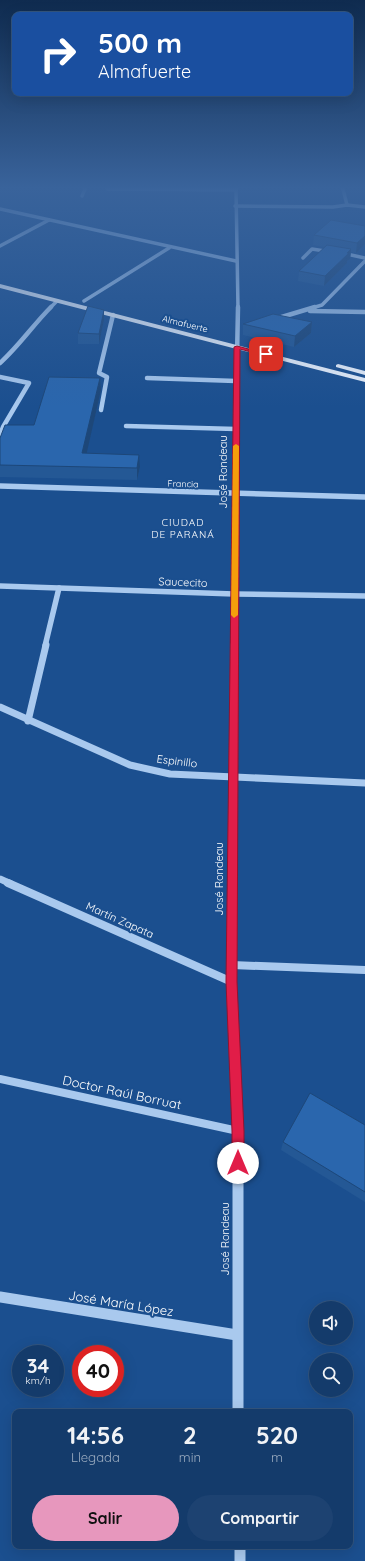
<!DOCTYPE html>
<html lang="es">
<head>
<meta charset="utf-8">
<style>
	:root { --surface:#143b6b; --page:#1d4271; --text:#f1f3f6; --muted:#9dadc1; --line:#33557e; --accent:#e797bd }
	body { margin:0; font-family:Quicksand,sans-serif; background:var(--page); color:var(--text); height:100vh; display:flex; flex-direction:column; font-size:15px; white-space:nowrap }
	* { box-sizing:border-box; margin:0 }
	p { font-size:13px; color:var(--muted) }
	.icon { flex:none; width:22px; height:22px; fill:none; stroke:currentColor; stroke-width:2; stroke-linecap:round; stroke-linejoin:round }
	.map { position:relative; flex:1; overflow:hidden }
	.panel { position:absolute; left:12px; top:1409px; width:341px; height:140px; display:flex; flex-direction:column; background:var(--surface); border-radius:8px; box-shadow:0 4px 16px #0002,0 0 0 1px var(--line) }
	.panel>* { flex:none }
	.hud { position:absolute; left:12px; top:12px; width:341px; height:84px; border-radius:8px; box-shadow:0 4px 16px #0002,0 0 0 1px var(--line); background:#1a4fa0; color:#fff; overflow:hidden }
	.tools { position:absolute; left:309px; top:1301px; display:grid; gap:8px }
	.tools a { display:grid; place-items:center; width:44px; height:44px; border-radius:50%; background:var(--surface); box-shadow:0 4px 16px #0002,0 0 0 1px var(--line); font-size:20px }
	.speed { position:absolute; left:12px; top:1345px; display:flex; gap:8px; font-size:20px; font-weight:700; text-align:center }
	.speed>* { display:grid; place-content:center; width:52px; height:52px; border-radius:50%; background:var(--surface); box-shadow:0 4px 16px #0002,0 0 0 1px var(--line); line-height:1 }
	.speed small { font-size:10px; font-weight:400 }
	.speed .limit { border:6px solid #d22; background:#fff; color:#111 }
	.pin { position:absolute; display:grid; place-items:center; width:34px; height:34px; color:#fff; margin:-17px; border-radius:8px; box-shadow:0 2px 6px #0006 }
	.me { position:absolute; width:44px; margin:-22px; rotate:0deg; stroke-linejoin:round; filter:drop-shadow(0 0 3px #0008) }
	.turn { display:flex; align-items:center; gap:14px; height:84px; padding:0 20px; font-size:18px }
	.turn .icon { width:52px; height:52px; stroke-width:2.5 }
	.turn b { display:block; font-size:28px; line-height:34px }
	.eta { display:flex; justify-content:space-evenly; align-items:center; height:68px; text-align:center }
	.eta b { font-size:24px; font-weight:700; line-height:28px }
	.cta { display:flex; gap:8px; margin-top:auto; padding:8px 20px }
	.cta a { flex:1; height:46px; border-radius:24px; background:var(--accent); color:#111; font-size:16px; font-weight:700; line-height:46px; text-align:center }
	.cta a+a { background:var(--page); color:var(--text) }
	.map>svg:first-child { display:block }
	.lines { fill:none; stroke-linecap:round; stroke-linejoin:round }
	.minor-far5 { stroke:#a9c9ee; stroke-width:3.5 }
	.minor-far4 { stroke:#a9c9ee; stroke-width:4.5 }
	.minor-far3 { stroke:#a9c9ee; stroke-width:5.5 }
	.minor-far2 { stroke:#a9c9ee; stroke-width:7 }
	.minor-far1 { stroke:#a9c9ee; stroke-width:8 }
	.minor { stroke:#a9c9ee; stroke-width:11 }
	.major { fill:#f0f6ff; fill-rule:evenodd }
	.wall { fill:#245895 }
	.shaded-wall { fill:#1d4779 }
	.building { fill:#2a66ad; stroke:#1d4779 }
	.route { fill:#e11d48; stroke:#92132f }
	.slow { fill:#f59e0b }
	.labels { text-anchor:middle; stroke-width:4; stroke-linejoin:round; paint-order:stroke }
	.far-street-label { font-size:9px; fill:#fff; stroke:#1b4f8f }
	.far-neighbourhood-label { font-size:10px; letter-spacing:1px; fill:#fff; stroke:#1b4f8f }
	.street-label { font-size:11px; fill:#fff; stroke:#1b4f8f }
	.near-street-label { font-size:13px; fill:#fff; stroke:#1b4f8f }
</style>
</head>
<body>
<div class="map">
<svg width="365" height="1561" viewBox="0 0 365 1561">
	<rect width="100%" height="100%" fill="#1b4f8f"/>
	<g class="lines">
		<!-- minor-far5 -->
		<g class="minor-far5">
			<path d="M107,189L236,190"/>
			<path d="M236,189L238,308"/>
			<path d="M343,189L347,205"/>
			<path d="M82,196L85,189"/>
			<path d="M235,206L333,207L347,205L365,207"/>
			<path d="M0,209L236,261"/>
			<path d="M0,246L49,220"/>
			<path d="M342,253L365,258"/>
			<path d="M303,258L312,249L331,252"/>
			<path d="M84,301L169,248"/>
			<path d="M50,308L57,301"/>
			<path d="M312,308L322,305L365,261"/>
		</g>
		<!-- minor-far4 -->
		<g class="minor-far4">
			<path d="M310,311L365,312"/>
			<path d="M275,319L315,307"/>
			<path d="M0,363C19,346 33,325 51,307"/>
			<path d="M0,377L29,383L3,427L0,435"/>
			<path d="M147,378L236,381"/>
			<path d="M101,410L107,377L99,373L113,315"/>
			<path d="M126,426L236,429"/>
			<path d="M235,457L238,307"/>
		</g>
		<!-- minor-far3 -->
		<g class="minor-far3">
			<path d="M0,486L365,497"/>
			<path d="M0,586L234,594L365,596"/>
			<path d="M45,646L59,588"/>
			<path d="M234,646L235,456"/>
		</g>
		<!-- minor-far2 -->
		<g class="minor-far2">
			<path d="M0,707L130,765L170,774L365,783"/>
			<path d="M28,721L46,645"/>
			<path d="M0,879L11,884"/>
			<path d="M233,884L234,645"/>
		</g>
		<!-- minor-far1 -->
		<g class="minor-far1">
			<path d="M8,883L232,982"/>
			<path d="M233,883L232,982L238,1131V1183"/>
			<path d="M232,965L365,970"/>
			<path d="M0,1079L238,1131"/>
		</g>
		<!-- minor -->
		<g class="minor">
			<path d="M238,1182V1412"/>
			<path d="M0,1297L237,1335"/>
			<path d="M240,1546V1561"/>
		</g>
		<!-- major -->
		<g class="major">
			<path d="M0,284L365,378V382L0,288Z"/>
			<path d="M338,364L365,371V375L336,367V365Z"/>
		</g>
	</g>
	<!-- wall -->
	<g class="wall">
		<path d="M365,226V244L356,253L351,252L350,259L347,261V263L324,286L298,281L299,271L325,247L313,245L314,235Z"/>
		<path d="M104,310V320L99,344H78V333Z"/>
		<path d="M312,322L311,333L294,347L243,335V324Z"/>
		<path d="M100,378L101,390L86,454L140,467L137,480L0,477V438L34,425Z"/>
		<path d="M365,1125V1202L281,1150L283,1142Z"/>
	</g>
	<!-- shaded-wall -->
	<g class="shaded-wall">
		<path d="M365,236V244L356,253L357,243Z"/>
		<path d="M351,249L350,259L347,261V263L324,286L325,276Z"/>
		<path d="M104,310V320L99,344V334Z"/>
		<path d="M312,322L311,333L294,347L295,336Z"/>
		<path d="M100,378L101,390L84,465L82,453Z"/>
		<path d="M139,455L140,467L137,480V468Z"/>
	</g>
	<!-- building -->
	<g class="building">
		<path d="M331,220L365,226V236L357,243L314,235Z"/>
		<path d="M327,245L351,249L347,253H349L325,276L299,271Z"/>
		<path d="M88,306L104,310L99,334L78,333Z"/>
		<path d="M273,314L312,322L295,336L243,324Z"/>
		<path d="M49,377L100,378L82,453L139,455L137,468L0,465V438L5,425H34Z"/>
		<path d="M310,1093L365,1125V1192L283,1142Z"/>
	</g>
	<!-- sky -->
	<linearGradient id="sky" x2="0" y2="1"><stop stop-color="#0f2b4f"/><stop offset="0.46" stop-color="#39639b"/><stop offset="1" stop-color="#39639b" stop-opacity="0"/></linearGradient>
	<rect width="365" height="407" fill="url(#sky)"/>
	<!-- route -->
	<path class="route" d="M237,346L268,354L266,356L240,349L237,982L244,1131V1163L242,1167L238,1169L234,1167L232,1163V1131L226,982L234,347Z"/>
	<!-- slow -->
	<path class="slow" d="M236,444L239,446L238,615L234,618L231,615L233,446Z"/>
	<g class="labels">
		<!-- far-street labels -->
		<g class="far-street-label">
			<text transform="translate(185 324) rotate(14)" y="3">Almafuerte</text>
			<text transform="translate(183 484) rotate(2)" y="3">Francia</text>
		</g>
		<!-- far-neighbourhood labels -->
		<g class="far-neighbourhood-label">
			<text x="183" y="526">CIUDAD<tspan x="183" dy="12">DE PARANÁ</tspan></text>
		</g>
		<!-- street labels -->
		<g class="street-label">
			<text transform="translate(223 472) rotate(-90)" y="4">José Rondeau</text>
			<text transform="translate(183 582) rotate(2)" y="4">Saucecito</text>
			<text transform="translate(177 761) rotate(7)" y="4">Espinillo</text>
			<text transform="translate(219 879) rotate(-90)" y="4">José Rondeau</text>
			<text transform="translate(120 920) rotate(24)" y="4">Martín Zapata</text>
			<text transform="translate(225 1239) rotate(-90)" y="4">José Rondeau</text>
		</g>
		<!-- near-street labels -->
		<g class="near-street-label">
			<text transform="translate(122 1092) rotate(12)" y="5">Doctor Raúl Borruat</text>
			<text transform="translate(121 1303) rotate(9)" y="5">José María López</text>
		</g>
	</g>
</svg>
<div class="tools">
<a><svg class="icon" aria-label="sound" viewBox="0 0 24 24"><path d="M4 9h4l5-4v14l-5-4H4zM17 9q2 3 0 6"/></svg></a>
<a><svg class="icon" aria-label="search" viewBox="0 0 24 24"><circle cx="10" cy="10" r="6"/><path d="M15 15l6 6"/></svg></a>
</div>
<div class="speed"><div>34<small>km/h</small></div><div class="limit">40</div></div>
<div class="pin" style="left:266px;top:354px;background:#d93025"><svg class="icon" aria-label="arrive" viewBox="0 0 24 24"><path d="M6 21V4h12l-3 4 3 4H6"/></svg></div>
<svg class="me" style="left:238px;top:1163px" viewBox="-20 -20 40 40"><circle r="19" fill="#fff"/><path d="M0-13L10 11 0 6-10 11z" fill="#e11d48"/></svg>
<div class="hud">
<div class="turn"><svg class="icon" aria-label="right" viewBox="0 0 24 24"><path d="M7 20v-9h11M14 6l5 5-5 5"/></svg><div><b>500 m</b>Almafuerte</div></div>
</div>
<section class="panel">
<div class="eta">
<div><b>14:56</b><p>Llegada</p></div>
<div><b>2</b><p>min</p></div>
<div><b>520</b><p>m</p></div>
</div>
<div class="cta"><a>Salir</a><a>Compartir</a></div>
</section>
</div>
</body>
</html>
